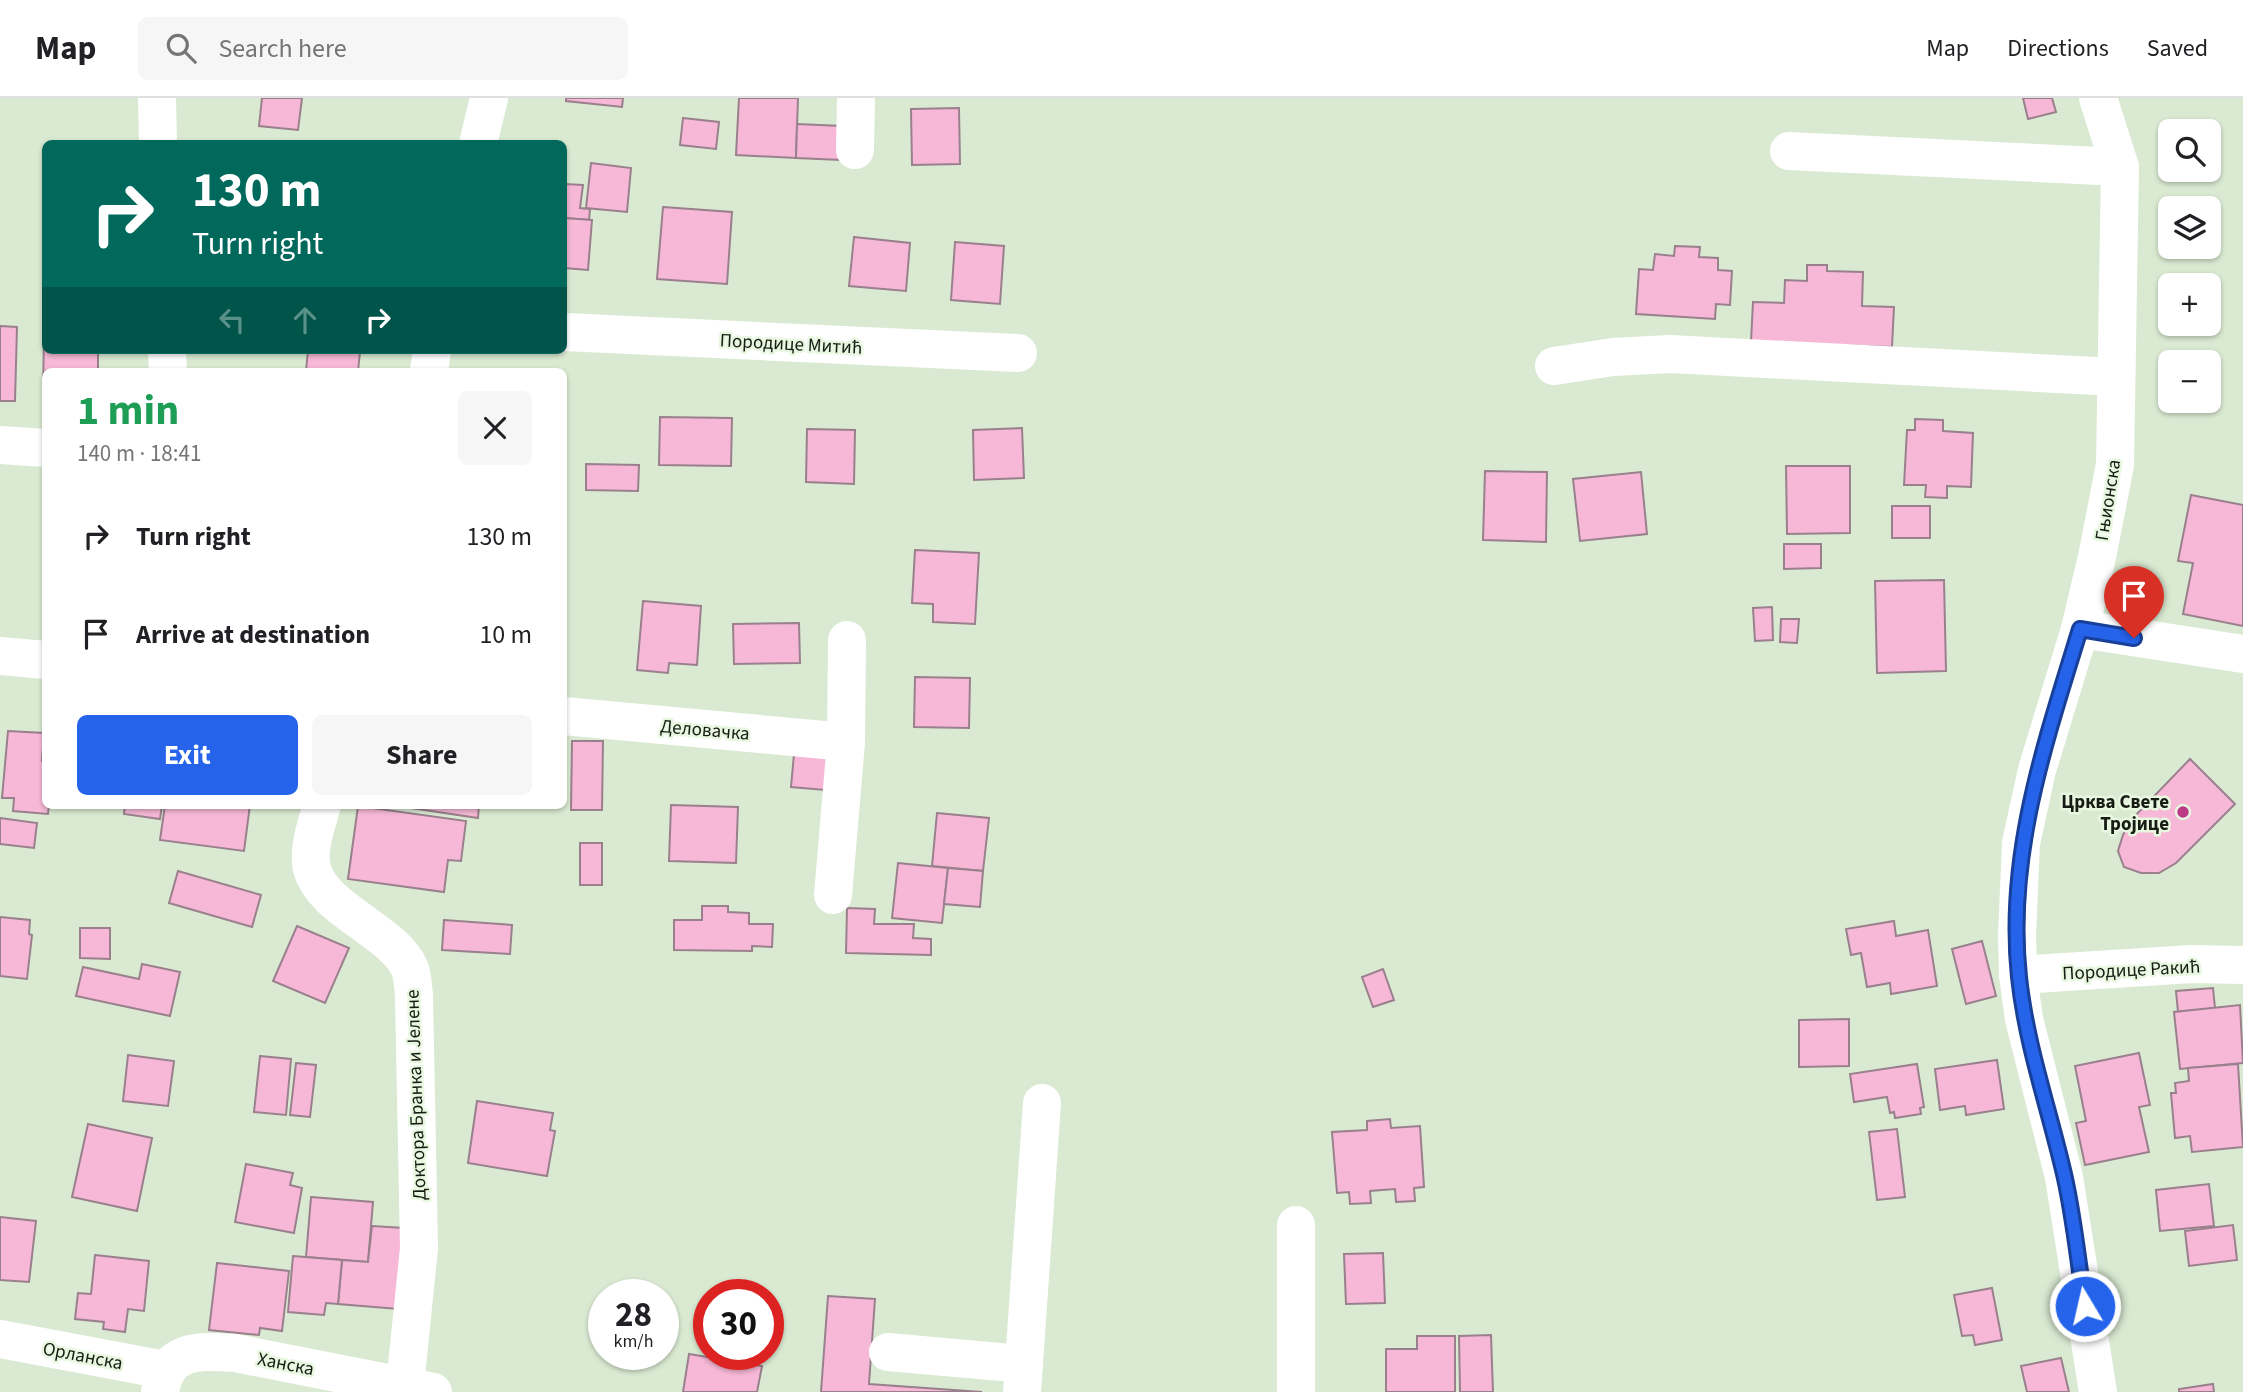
<!DOCTYPE html>
<html lang="en">
<head>
<meta charset="utf-8">
<style>
	:root { --surface:#fff; --page:#f6f6f6; --text:#202124; --muted:#757577; --line:#e0e0e0; --accent:#2563eb }
	body { margin:0; font-family:"Source Sans 3",sans-serif; background:var(--page); color:var(--text); height:100vh; display:flex; flex-direction:column; font-size:26px; white-space:nowrap }
	* { box-sizing:border-box; margin:0 }
	p { font-size:23px; color:var(--muted) }
	.icon { flex:none; width:38px; height:38px; fill:none; stroke:currentColor; stroke-width:2; stroke-linecap:round; stroke-linejoin:round }
	.map { position:relative; flex:1; overflow:hidden }
	.details { position:absolute; left:42px; top:270px; width:525px; height:441px; display:flex; flex-direction:column; background:var(--surface); border-radius:10px; box-shadow:0 2px 5px #0004 }
	.details>* { flex:none }
	.top-card { position:absolute; left:42px; top:42px; width:525px; height:214px; border-radius:10px; box-shadow:0 2px 5px #0004; background:#00695c; color:#fff; overflow:hidden }
	.fabs { position:absolute; left:2158px; top:21px; display:grid; gap:14px }
	.fabs a { display:grid; place-items:center; width:63px; height:63px; border-radius:10px; background:var(--surface); box-shadow:0 2px 5px #0004; font-size:35px }
	.speed { position:absolute; left:588px; top:1181px; display:flex; gap:14px; font-size:35px; font-weight:700; text-align:center }
	.speed>* { display:grid; place-content:center; width:91px; height:91px; border-radius:50%; background:var(--surface); box-shadow:0 2px 5px #0004; line-height:1 }
	.speed small { font-size:18px; font-weight:400 }
	.speed .limit { border:10px solid #d22; background:#fff; color:#111 }
	.pin { position:absolute; display:grid; place-items:center; width:60px; height:60px; color:#fff; margin:-72px -30px; border-radius:50% 50% 50% 0; rotate:-45deg; box-shadow:0 0 7px #0007 }
	.pin .icon { rotate:45deg }
	.me { position:absolute; width:77px; margin:-38px; rotate:351deg; stroke-linejoin:round; filter:drop-shadow(0 0 5px #0008) }
	.turn { display:flex; align-items:center; gap:24px; height:147px; padding:0 35px; font-size:32px }
	.turn .icon { width:91px; height:91px; stroke-width:2.5 }
	.turn b { display:block; font-size:49px; line-height:60px }
	.lanes { display:flex; align-items:center; height:66px; padding:0 35px; background:#0003; justify-content:center; gap:35px; direction:ltr }
	.lanes .off { opacity:.35 }
	.round { display:grid; place-items:center; flex:none; width:74px; height:74px; border-radius:10px; background:var(--page) }
	.summary { display:flex; align-items:center; justify-content:space-between; height:119px; padding:0 35px }
	h1 { font-size:42px; font-weight:700; line-height:52px; color:#1e9e55 }
	.action { display:flex; gap:14px; margin-top:auto; padding:14px 35px }
	.action a { flex:1; height:80px; border-radius:10px; background:var(--accent); color:#fff; font-size:28px; font-weight:700; line-height:80px; text-align:center }
	.action a+a { background:var(--page); color:var(--text) }
	ul { padding:0; list-style:none }
	li { display:flex; align-items:center; gap:21px; height:98px; padding:0 35px }
	li div { flex:1 }
	li b { display:block; font-size:26px }
	li em { font-style:normal }
	header { display:flex; align-items:center; gap:42px; box-sizing:border-box; height:98px; padding:0 35px; background:var(--surface); border-bottom:2px solid var(--line) }
	header strong { font-size:33px }
	nav { display:flex; gap:38px; margin-inline-start:auto; font-size:24px }
	.search { width:490px; height:63px; background:var(--page); display:flex; align-items:center; gap:18px; box-sizing:border-box; padding:0 24px; border-radius:10px; color:var(--muted); font-size:26px }
	.map>svg:first-child { display:block }
	.building { fill:#f6b8d6; stroke:#99808c; stroke-width:2 }
	.lines { fill:none; stroke-linecap:round; stroke-linejoin:round }
	.minor { stroke:#fff; stroke-width:38 }
	.route-casing { stroke:#184099; stroke-width:18 }
	.route { stroke:#2563eb; stroke-width:12 }
	.poi-dot { fill:#bb3b86; stroke:#e8f7df; stroke-width:2.5 }
	.labels { text-anchor:middle; stroke-width:5; stroke-linejoin:round; paint-order:stroke }
	.street-label { font-size:19px; fill:#171c14; stroke:#e8f7df }
	.poi-label { font-size:19px; font-weight:bold; fill:#171c14; stroke:#e8f7df; text-anchor:end }
</style>
</head>
<body>
<header>
<strong>Map</strong>
<div class="search"><svg class="icon" aria-label="search" viewBox="0 0 24 24"><circle cx="10" cy="10" r="6"/><path d="M15 15l6 6"/></svg>Search here</div>
<nav><a>Map</a><a>Directions</a><a>Saved</a></nav>
</header>
<div class="map">
<svg width="2243" height="1294" viewBox="0 0 2243 1294">
	<rect width="100%" height="100%" fill="#daead2"/>
	<!-- building -->
	<g class="building">
		<path d="M262,0H302L298,32L259,28Z"/>
		<path d="M566,0H623L622,9L566,3Z"/>
		<path d="M739,0H798L796,60L736,57Z"/>
		<path d="M2023,0H2052L2056,14L2028,21Z"/>
		<path d="M959,10L960,66L912,67L911,11Z"/>
		<path d="M683,20L719,24L716,51L680,47Z"/>
		<path d="M797,26L842,28L841,62L796,60Z"/>
		<path d="M591,65L631,70L627,114L586,110Z"/>
		<path d="M564,86L583,87L580,110L590,111L589,122L564,120Z"/>
		<path d="M663,109L732,114L727,186L657,181Z"/>
		<path d="M564,120L592,122L588,172L564,170Z"/>
		<path d="M854,139L910,145L906,193L849,188Z"/>
		<path d="M955,144L1004,148L1000,206L951,202Z"/>
		<path d="M1675,148L1700,149L1699,159L1718,160V172L1732,173L1730,207L1716,206L1715,221L1636,216L1639,171L1653,172L1655,156L1674,158Z"/>
		<path d="M1807,167H1827V173L1863,174L1862,208L1894,209L1892,249L1751,244L1753,204L1784,205L1785,182L1807,183Z"/>
		<path d="M0,228L17,229L15,303H0Z"/>
		<path d="M44,234L46,252H98V273H46V294H43Z"/>
		<path d="M308,252L360,254L358,273H306Z"/>
		<path d="M660,319L732,320L731,368L659,367Z"/>
		<path d="M1915,321L1943,322V333L1973,335L1971,389L1947,388V400L1925,399L1926,387H1904L1907,332H1915Z"/>
		<path d="M1022,330L1024,380L974,382L973,332Z"/>
		<path d="M807,331L855,332L854,386L806,384Z"/>
		<path d="M586,366L639,367L638,393L586,392Z"/>
		<path d="M1786,368H1850V435L1787,436Z"/>
		<path d="M1485,373L1547,374L1546,444L1483,442Z"/>
		<path d="M1641,374L1647,436L1580,443L1573,381Z"/>
		<path d="M2191,397L2243,407V528L2183,516L2193,465L2178,463Z"/>
		<rect x="1892" y="408" width="38" height="32"/>
		<path d="M1784,446H1821V470L1784,471Z"/>
		<path d="M915,452L979,455L975,526L933,524V506L912,505Z"/>
		<path d="M1944,482L1946,573L1877,575L1875,483Z"/>
		<path d="M643,503L701,508L697,567L669,565L668,575L637,572Z"/>
		<path d="M1772,509L1773,542L1755,543L1753,510Z"/>
		<path d="M1781,521H1799L1797,545L1780,544Z"/>
		<path d="M799,525L800,565L734,566L733,526Z"/>
		<path d="M915,579L970,580L969,630L914,629Z"/>
		<path d="M8,633L44,635L42,663H46V707H49L48,716L13,713L14,700H2Z"/>
		<path d="M572,643H603L602,712H571Z"/>
		<path d="M794,656L827,659L825,692L791,689Z"/>
		<path d="M2190,661L2235,706L2176,765L2159,775H2141L2124,769L2118,753L2123,737L2131,722Z"/>
		<path d="M125,707H162L160,721L124,716Z"/>
		<path d="M165,707H250L244,753L160,742Z"/>
		<path d="M391,707H479L478,720Z"/>
		<path d="M671,707L738,709L736,765L669,763Z"/>
		<path d="M358,708L466,723L461,763L448,762L444,794L348,781Z"/>
		<path d="M937,715L989,720L983,773L932,768Z"/>
		<path d="M0,720L37,725L34,750L0,746Z"/>
		<rect x="580" y="745" width="22" height="42"/>
		<path d="M898,765L948,770L942,825L892,820Z"/>
		<path d="M948,770L983,773L980,809L944,806Z"/>
		<path d="M178,773L261,797L252,829L169,805Z"/>
		<path d="M702,808H728V814L749,815V826H773L772,849L752,848V853L674,852V822H702Z"/>
		<path d="M847,810L875,811L874,826H914L913,840L931,841V857L846,855Z"/>
		<path d="M0,819L30,822L29,836L32,837L27,881L0,878Z"/>
		<path d="M444,822L512,827L510,856L442,852Z"/>
		<path d="M1894,823L1896,838L1928,832L1937,888L1891,896L1890,885L1867,889L1861,855L1851,857L1846,831Z"/>
		<path d="M297,828L349,850L325,905L273,883Z"/>
		<path d="M80,830H110V861L80,860Z"/>
		<path d="M1982,843L1996,898L1966,906L1952,851Z"/>
		<path d="M142,866L180,874L170,918L76,898L83,869L139,881Z"/>
		<path d="M1383,871L1394,902L1373,909L1362,879Z"/>
		<path d="M2213,890L2215,910L2178,914L2176,893Z"/>
		<path d="M2240,907L2243,965L2180,971L2174,914Z"/>
		<path d="M1849,921V968L1799,969V922Z"/>
		<path d="M2139,955L2150,1007L2139,1009L2149,1054L2085,1067L2076,1025L2086,1023L2075,968Z"/>
		<path d="M128,957L174,963L168,1008L123,1003Z"/>
		<path d="M260,958L291,961L286,1017L254,1014Z"/>
		<path d="M1997,962L2004,1011L1966,1017L1965,1008L1940,1012L1935,971Z"/>
		<path d="M296,965L316,967L310,1019L290,1017Z"/>
		<path d="M1917,966L1924,1009L1920,1010L1921,1016L1895,1020L1894,1014L1890,1015L1887,999L1854,1004L1850,976Z"/>
		<path d="M2238,966L2243,1049L2192,1054L2190,1038L2175,1040L2171,995H2176L2175,985L2189,983L2188,970Z"/>
		<path d="M477,1003L553,1015L550,1032L555,1033L547,1078L468,1065Z"/>
		<path d="M1390,1021L1391,1030L1420,1028L1424,1089L1414,1090L1415,1103L1396,1104L1395,1091L1370,1093L1371,1105L1350,1106L1349,1094L1337,1095L1332,1034L1367,1032V1023Z"/>
		<path d="M88,1026L152,1040L137,1113L72,1099Z"/>
		<path d="M1897,1031L1905,1099L1877,1102L1869,1034Z"/>
		<path d="M246,1066L293,1075L290,1087L302,1090L294,1135L235,1124Z"/>
		<path d="M2209,1086L2214,1128L2160,1133L2156,1092Z"/>
		<path d="M311,1099L373,1104L368,1164L306,1159Z"/>
		<path d="M0,1119L36,1123L29,1184L0,1182Z"/>
		<path d="M2233,1127L2237,1162L2189,1168L2185,1133Z"/>
		<path d="M372,1128L404,1130L398,1211L338,1206L342,1162L368,1164Z"/>
		<path d="M1383,1155L1385,1205L1346,1206L1344,1156Z"/>
		<path d="M95,1157L149,1163L144,1213L128,1211L125,1234L103,1231L104,1224L75,1221L78,1195L91,1196Z"/>
		<path d="M293,1158L342,1162L338,1206L326,1205L324,1217L288,1214Z"/>
		<path d="M217,1165L289,1173L282,1233L260,1230L259,1237L209,1232Z"/>
		<path d="M1992,1190L2002,1242L1975,1247L1973,1237L1962,1238L1954,1197Z"/>
		<path d="M828,1198L875,1201L869,1286L982,1294H821Z"/>
		<path d="M1491,1237L1493,1294H1460L1459,1238Z"/>
		<path d="M1417,1238H1455V1294H1386V1251H1417Z"/>
		<path d="M689,1256L762,1268L757,1294H683Z"/>
		<path d="M2061,1260L2069,1294H2027L2021,1268Z"/>
		<path d="M2213,1286L2214,1294H2179V1291Z"/>
	</g>
	<g class="lines">
		<!-- minor -->
		<g class="minor">
			<path d="M157,0L158,46"/>
			<path d="M478,46L489,0"/>
			<path d="M855,52L856,0"/>
			<path d="M1789,53L2120,69"/>
			<path d="M564,234L1018,255"/>
			<path d="M167,252L168,273"/>
			<path d="M1554,268L1613,259L1670,256L2115,279"/>
			<path d="M429,273L432,252"/>
			<path d="M0,347L46,350"/>
			<path d="M2080,531L2243,556"/>
			<path d="M0,558L46,562"/>
			<path d="M564,618L846,644"/>
			<path d="M322,707C317,725 307,752 312,771C323,812 394,833 410,871C413,879 413,890 414,898L419,1150L405,1287"/>
			<path d="M833,797L846,644L847,542"/>
			<path d="M2018,877L2192,866L2243,867"/>
			<path d="M0,1241L165,1272"/>
			<path d="M888,1254L1024,1266"/>
			<path d="M160,1294C167,1250 198,1253 235,1255L433,1294"/>
			<path d="M1022,1294L1042,1005"/>
			<path d="M1296,1294V1127"/>
			<path d="M2098,1294L2064,1079L2024,921L2018,877L2017,837L2021,745L2037,672L2080,531L2097,459L2115,367L2120,69L2098,0"/>
		</g>
	</g>
	<g class="lines">
		<defs>
			<path id="route" d="M2085,1208C2078,1164 2074,1119 2064,1076C2049,1011 2026,946 2019,879C2006,758 2045,645 2080,531L2134,540"/>
		</defs>
		<!-- route casing -->
		<use href="#route" class="route-casing"/>
		<!-- route -->
		<use href="#route" class="route"/>
	</g>
	<!-- markers -->
	<circle class="poi-dot" cx="2183" cy="714" r="7"/>
	<g class="labels">
		<!-- street labels -->
		<g class="street-label">
			<text transform="translate(791 245) rotate(3)" y="7">Породице Митић</text>
			<text transform="translate(2107 402) rotate(-81)" y="7">Гњионска</text>
			<text transform="translate(705 631) rotate(5)" y="7">Деловачка</text>
			<text transform="translate(2131 871) rotate(-3)" y="7">Породице Ракић</text>
			<text transform="translate(415 997) rotate(-92)" y="7">Доктора Бранка и Јелене</text>
			<text transform="translate(83 1257) rotate(11)" y="7">Орланска</text>
			<text transform="translate(286 1265) rotate(11)" y="7">Ханска</text>
		</g>
		<!-- poi labels -->
		<g class="poi-label">
			<text x="2169" y="710">Црква Свете<tspan x="2169" dy="22">Тројице</tspan></text>
		</g>
	</g>
</svg>
<div class="fabs">
<a><svg class="icon" aria-label="search" viewBox="0 0 24 24"><circle cx="10" cy="10" r="6"/><path d="M15 15l6 6"/></svg></a>
<a><svg class="icon" aria-label="layers" viewBox="0 0 24 24"><path d="M12 4l9 5-9 5-9-5zM3 14l9 5 9-5"/></svg></a>
<a>+</a>
<a>−</a>
</div>
<div class="speed"><div>28<small>km/h</small></div><div class="limit">30</div></div>
<div class="pin" style="left:2134px;top:540px;background:#d93025"><svg class="icon" aria-label="arrive" viewBox="0 0 24 24"><path d="M6 21V4h12l-3 4 3 4H6"/></svg></div>
<svg class="me" style="left:2085px;top:1208px" viewBox="-20 -20 40 40"><circle r="17" fill="#2563eb" stroke="#fff" stroke-width="3"/><path d="M0-11L8 9 0 5-8 9z" fill="#fff"/></svg>
<div class="top-card">
<div class="turn"><svg class="icon" aria-label="right" viewBox="0 0 24 24"><path d="M7 20v-9h11M14 6l5 5-5 5"/></svg><div><b>130 m</b>Turn right</div></div>
<div class="lanes"><svg class="icon off" aria-label="left" viewBox="0 0 24 24"><path d="M17 20v-9H6M10 6l-5 5 5 5"/></svg><svg class="icon off" aria-label="ahead" viewBox="0 0 24 24"><path d="M12 20V5M6 11l6-6 6 6"/></svg><svg class="icon" aria-label="right" viewBox="0 0 24 24"><path d="M7 20v-9h11M14 6l5 5-5 5"/></svg></div>
</div>
<section class="details">
<div class="summary"><div><h1>1 min</h1><p>140 m · 18:41</p></div><a class="round"><svg class="icon" aria-label="close" viewBox="0 0 24 24"><path d="M6 6l12 12M18 6L6 18"/></svg></a></div>
<ul>
<li><svg class="icon" aria-label="right" viewBox="0 0 24 24"><path d="M7 20v-9h11M14 6l5 5-5 5"/></svg><div><b>Turn right</b></div><em>130 m</em></li>
<li><svg class="icon" aria-label="arrive" viewBox="0 0 24 24"><path d="M6 21V4h12l-3 4 3 4H6"/></svg><div><b>Arrive at destination</b></div><em>10 m</em></li>
</ul>
<div class="action"><a>Exit</a><a>Share</a></div>
</section>
</div>
</body>
</html>
